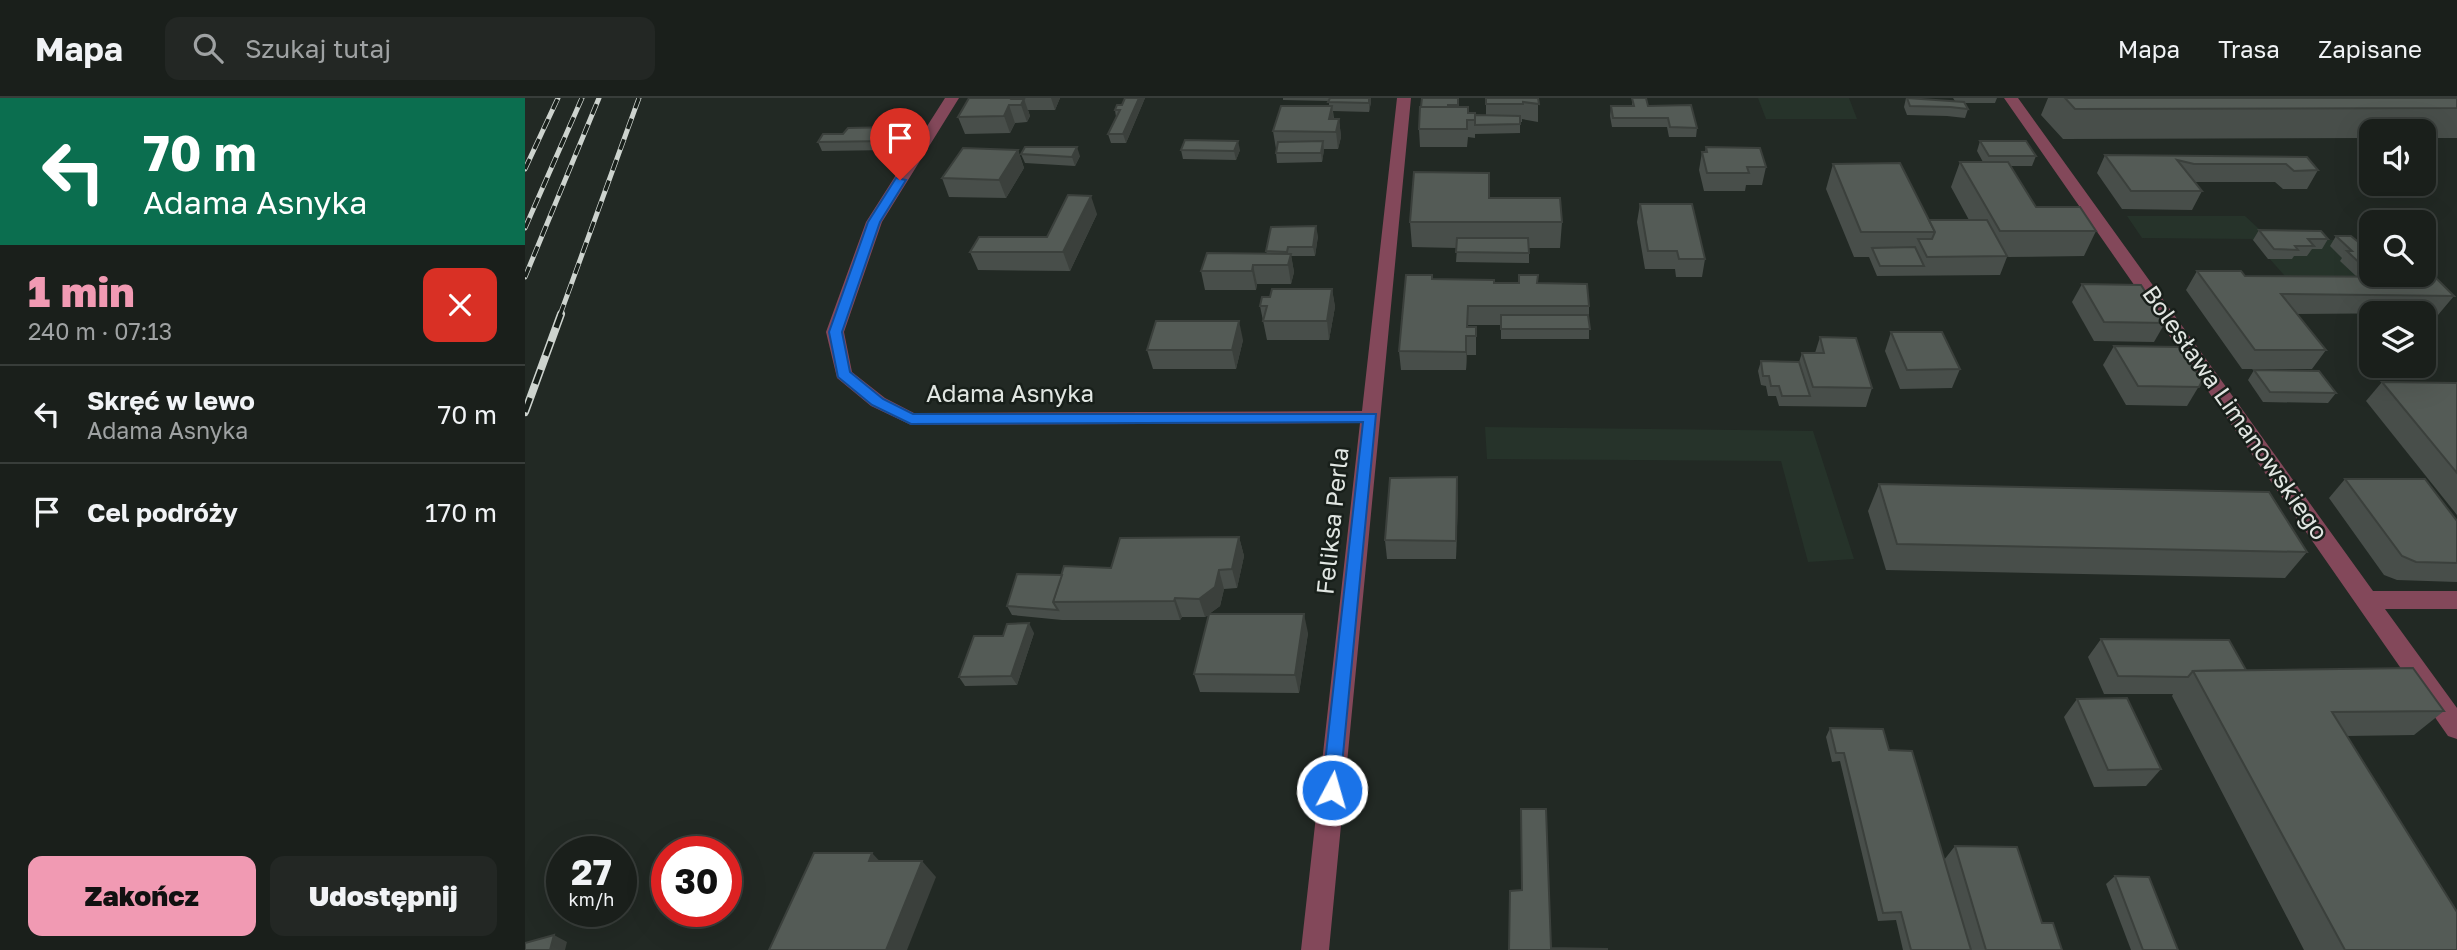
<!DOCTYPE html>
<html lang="pl">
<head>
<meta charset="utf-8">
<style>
	:root { --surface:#1a1f1b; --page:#232724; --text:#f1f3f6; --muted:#9fa2a3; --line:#383d3a; --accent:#f19ab3 }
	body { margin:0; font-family:"Golos Text",sans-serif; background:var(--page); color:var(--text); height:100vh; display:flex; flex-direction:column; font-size:26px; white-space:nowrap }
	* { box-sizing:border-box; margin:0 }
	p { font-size:23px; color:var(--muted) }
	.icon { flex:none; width:38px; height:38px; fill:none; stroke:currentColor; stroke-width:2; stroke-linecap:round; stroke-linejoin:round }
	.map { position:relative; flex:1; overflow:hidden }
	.sheet { display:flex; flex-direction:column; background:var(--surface); width:525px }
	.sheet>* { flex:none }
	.hud { background:#0b6e4f; color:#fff; overflow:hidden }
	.fabs { position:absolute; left:1834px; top:21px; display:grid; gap:14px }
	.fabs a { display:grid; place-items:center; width:77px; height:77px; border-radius:14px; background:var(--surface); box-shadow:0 7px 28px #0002,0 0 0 2px var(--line); font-size:35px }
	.speed { position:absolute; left:21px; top:738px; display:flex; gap:14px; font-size:35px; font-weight:700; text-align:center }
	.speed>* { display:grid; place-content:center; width:91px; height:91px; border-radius:50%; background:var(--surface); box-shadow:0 7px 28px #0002,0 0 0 2px var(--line); line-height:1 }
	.speed small { font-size:18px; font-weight:400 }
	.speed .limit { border:10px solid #d22; background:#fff; color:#111 }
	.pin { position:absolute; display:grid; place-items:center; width:60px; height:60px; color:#fff; margin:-72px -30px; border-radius:50% 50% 50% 0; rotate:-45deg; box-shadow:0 0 7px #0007 }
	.pin .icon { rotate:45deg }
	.me { position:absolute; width:77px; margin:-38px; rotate:6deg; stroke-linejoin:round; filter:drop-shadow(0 0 5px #0008) }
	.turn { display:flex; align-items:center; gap:24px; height:147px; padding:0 28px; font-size:32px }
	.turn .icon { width:91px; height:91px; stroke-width:2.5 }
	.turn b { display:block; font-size:49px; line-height:60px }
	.round { display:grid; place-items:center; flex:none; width:74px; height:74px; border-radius:14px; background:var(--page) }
	.headline { display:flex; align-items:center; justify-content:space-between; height:119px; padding:0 28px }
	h1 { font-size:42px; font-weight:800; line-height:52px; color:var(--accent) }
	.primary-button { display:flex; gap:14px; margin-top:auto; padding:14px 28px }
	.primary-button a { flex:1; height:80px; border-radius:14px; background:var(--accent); color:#111; font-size:28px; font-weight:800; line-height:80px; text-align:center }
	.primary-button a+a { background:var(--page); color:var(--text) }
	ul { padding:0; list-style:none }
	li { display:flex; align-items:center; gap:21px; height:98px; padding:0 28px; border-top:2px solid var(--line) }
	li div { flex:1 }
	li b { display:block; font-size:26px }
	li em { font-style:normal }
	header { display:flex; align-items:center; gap:42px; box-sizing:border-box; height:98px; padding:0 35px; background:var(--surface); border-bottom:2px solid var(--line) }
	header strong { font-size:33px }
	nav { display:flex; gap:38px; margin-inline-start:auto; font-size:24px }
	.search { width:490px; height:63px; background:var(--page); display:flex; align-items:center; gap:18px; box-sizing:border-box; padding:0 24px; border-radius:14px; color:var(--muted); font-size:26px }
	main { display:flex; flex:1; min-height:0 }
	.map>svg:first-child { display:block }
	.built { fill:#26332a }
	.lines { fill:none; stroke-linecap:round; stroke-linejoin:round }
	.minor { fill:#83485a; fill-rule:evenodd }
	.rail-far1-casing { stroke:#cdd3ce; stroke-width:5 }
	.rail-casing { stroke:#cdd3ce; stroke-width:8 }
	.rail-far1 { stroke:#181f1a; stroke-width:3.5; stroke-dasharray:11; stroke-linecap:butt }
	.rail { stroke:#181f1a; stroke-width:5; stroke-dasharray:15; stroke-linecap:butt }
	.wall { fill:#484e4a }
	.shaded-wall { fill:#3b403c }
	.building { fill:#545b56; stroke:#3b403c; stroke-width:2 }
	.route { fill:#1a73e8; stroke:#114b97; stroke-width:2 }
	.labels { text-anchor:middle; stroke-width:5; stroke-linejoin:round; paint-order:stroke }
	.street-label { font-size:24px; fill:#e1e6e2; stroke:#181f1a }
</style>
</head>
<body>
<header>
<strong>Mapa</strong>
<div class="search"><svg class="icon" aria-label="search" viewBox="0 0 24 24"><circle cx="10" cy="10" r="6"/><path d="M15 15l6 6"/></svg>Szukaj tutaj</div>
<nav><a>Mapa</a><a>Trasa</a><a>Zapisane</a></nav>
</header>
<main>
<section class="sheet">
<div class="hud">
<div class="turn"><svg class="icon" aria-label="left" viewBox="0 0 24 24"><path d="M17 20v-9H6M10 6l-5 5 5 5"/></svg><div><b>70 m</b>Adama Asnyka</div></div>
</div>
<div class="headline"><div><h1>1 min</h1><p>240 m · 07:13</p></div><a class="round" style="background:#d93025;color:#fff"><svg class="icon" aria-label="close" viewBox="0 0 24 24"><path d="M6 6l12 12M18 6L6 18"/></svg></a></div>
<ul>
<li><svg class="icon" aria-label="left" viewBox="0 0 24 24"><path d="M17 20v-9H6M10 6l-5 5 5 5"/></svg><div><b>Skręć w lewo</b><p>Adama Asnyka</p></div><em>70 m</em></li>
<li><svg class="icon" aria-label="arrive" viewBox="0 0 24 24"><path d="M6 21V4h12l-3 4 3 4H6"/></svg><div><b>Cel podróży</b></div><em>170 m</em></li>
</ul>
<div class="primary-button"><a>Zakończ</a><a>Udostępnij</a></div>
</section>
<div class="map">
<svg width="1932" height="852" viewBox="0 0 1932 852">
	<rect width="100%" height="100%" fill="#222924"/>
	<!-- built -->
	<g class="built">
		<path d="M1233,0H1324L1332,21H1241Z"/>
		<path d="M1602,118H1720L1746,142H1814L1846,177H1854L1767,186L1727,141L1617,140Z"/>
		<path d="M960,329L1288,333L1329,461L1283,464L1256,363L962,361Z"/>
	</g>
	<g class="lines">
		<!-- minor -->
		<g class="minor">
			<path d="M420,0H434L357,124L319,234L327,274L360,300L389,315L837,313L872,0H886L804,852H776L835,325L386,327L346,308L312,280L301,234L341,124Z"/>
			<path d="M1479,0H1493L1848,493H1932V511H1860L1932,610V641L1923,638Z"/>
		</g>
		<defs>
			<g id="rail-far1">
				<path d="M0,71L33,0"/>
				<path d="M0,130L57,0"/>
				<path d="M0,179L74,0"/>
				<path d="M35,217L114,0"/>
			</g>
			<path id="rail" d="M0,314L36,216"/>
		</defs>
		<!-- rail-far1 casing -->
		<use href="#rail-far1" class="rail-far1-casing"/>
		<!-- rail casing -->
		<use href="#rail" class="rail-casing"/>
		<!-- rail-far1 -->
		<use href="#rail-far1" class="rail-far1"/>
		<!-- rail -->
		<use href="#rail" class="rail"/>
	</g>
	<!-- wall -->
	<g class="wall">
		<path d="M444,0H535L530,12H503L505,18L502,24L490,25L485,35L440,36L433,19Z"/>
		<path d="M600,0H620L601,45H586L583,36L591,19L590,12L597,7Z"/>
		<path d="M758,0H846V4L844,14L808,13L809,21H814L816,39L813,51H799L797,64L752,65L751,55L752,51H751L748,33L804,8V3L758,2Z"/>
		<path d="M933,0V9L943,15L950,17H961V0H1013V24L997,21V24H995V35L950,36V40L943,39L942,49H895L894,31L895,9Z"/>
		<path d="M1107,0L1172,30L1171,39H1144L1142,29H1087L1085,18L1086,8H1107Z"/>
		<path d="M1381,0L1430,3L1428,0H1472L1470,5H1440L1443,11L1440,20L1422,18L1382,17L1379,9Z"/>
		<path d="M1523,0H1932V40H1899V33H1846V40L1538,41L1516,17Z"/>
		<path d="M374,38L365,52L297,53L293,44Z"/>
		<path d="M1455,43L1511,58L1507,68H1485L1511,109L1571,133L1559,158L1482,159L1475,177L1352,178L1344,159H1329L1301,91L1308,66L1404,122H1444L1426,89L1435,64H1458L1452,53Z"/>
		<path d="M1181,49L1241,69L1237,87H1221L1220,93H1179L1174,72L1177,54H1180Z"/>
		<path d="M493,52L499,70L481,100L424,99L417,80Z"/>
		<path d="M656,52H715L711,62L658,61Z"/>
		<path d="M496,56L555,58L550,68L500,65Z"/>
		<path d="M1580,57L1782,59L1793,72L1782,91H1758L1750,84H1669L1677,93L1667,112L1597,111L1572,75Z"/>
		<path d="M964,100L1037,124L1035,150H1004V165L931,164L932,150L887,149L885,124Z"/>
		<path d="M1115,106L1180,161L1177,179H1151L1150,171H1120L1112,124Z"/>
		<path d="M572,116L545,173L453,172L445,154L522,139Z"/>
		<path d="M1734,132L1803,141L1797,151H1787L1782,158H1769L1767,161H1743L1728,142Z"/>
		<path d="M793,138L790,158H766L769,174L766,186H732L731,192H680L676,173L742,156L741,153Z"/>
		<path d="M1811,138L1843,152H1846V177H1874L1873,179L1929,198L1913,217H1899V215L1771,216L1801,252L1787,271H1717L1661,192L1672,173L1720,178L1832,179L1815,163L1817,160L1805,148Z"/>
		<path d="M908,181L969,185H1012L1064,208V241H976V227H943V229H951V257H942L941,272H876L874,253Z"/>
		<path d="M1557,186L1640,225L1629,244L1569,243L1547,204Z"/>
		<path d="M807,191L810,209L804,242H742L735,208L745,199Z"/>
		<path d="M1366,234L1435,271L1427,290L1375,291L1360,253Z"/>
		<path d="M1295,239L1347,290L1341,309L1254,308L1251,298H1243L1241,288L1236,287L1233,273L1236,263L1274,264L1277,255H1290Z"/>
		<path d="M718,242L711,271H628L622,252Z"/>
		<path d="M1589,248L1677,283L1662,308L1601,307L1578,267Z"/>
		<path d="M1729,272L1811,295L1803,305L1738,304L1723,282Z"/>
		<path d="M1857,284L1932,285V417L1841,303Z"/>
		<path d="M1820,381L1932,423V484L1872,482L1859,477L1804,400Z"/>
		<path d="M1354,386L1782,454L1760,480L1361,472L1343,413Z"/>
		<path d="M933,398L931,461H862L860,442Z"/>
		<path d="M714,439L719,458L712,490L699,491L695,508L684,516L783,535L774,595L675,594L669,576L684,517L680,519H657L655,522H537L487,517L482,508L537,477L586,470Z"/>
		<path d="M509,535L492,587L440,588L434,579L478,538Z"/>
		<path d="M1576,541L1721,572L1919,613L1889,637L1822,638L1932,852H1779L1647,598L1648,596H1579L1563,559Z"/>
		<path d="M1552,601L1636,671L1621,688L1569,689L1539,619Z"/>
		<path d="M1305,630L1364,652L1419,762L1430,748L1517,825L1537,852H1378L1371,822L1353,823L1315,663L1307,664L1301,639Z"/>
		<path d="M996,711L1026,850L984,852L996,792Z"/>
		<path d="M1590,778L1653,852H1606L1581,786Z"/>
	</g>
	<!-- shaded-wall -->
	<g class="shaded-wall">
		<path d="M526,0H535L530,12Z"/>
		<path d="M614,0H620L601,45L598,36Z"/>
		<path d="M844,0H846V4L844,14Z"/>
		<path d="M499,1L505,18L502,24L496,7Z"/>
		<path d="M484,7L490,25L485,35L479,18Z"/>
		<path d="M807,8L809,26L804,21Z"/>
		<path d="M814,21L816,39L813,51L811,34Z"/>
		<path d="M370,29L374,38L365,52L361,43Z"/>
		<path d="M713,43L715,52L711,62L709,53Z"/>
		<path d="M798,43L799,53L797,64L796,55Z"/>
		<path d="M552,49L555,58L550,68L547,59Z"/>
		<path d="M493,52L499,70L481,100L474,82Z"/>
		<path d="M566,98L572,116L545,173L538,154Z"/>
		<path d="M791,128L793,138L790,158L788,149Z"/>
		<path d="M766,156L769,174L766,186L763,167Z"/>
		<path d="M728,167L732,186L731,192L727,173Z"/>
		<path d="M807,191L810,209L804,242L802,223Z"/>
		<path d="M714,223L718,242L711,271L707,252Z"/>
		<path d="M941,238L942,257L941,272Z"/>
		<path d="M932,379L933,398L931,461V443Z"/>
		<path d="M714,439L719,458L712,490L707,471Z"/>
		<path d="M694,472L699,491L695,508L680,519L674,501Z"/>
		<path d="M650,500L657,519L655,522L649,503Z"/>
		<path d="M779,516L783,535L774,595L770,577Z"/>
		<path d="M504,525L509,535L492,587L486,578Z"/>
		<path d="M347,755L362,771L344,763Z"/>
		<path d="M397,763L411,779L382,852H361Z"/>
		<path d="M29,837L42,844L40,852H25Z"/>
	</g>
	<!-- building -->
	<g class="building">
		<path d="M444,0H488L487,1H499L496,7H484L479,18L433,19Z"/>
		<path d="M600,0H614L598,36H583L595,12H590L592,7H597Z"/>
		<path d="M805,0H844V5L803,4Z"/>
		<path d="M897,0H933V7H923V9H896Z"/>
		<path d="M961,0H1013L1014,6L998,4V6H961Z"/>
		<path d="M1107,0H1121L1123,8L1166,7L1172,30L1145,29L1143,20H1088L1086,8H1109Z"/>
		<path d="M1382,0L1439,4L1443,11L1425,9L1385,8Z"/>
		<path d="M1540,0H1932V10L1550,11Z"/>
		<path d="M756,8H807L804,21H814L811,34L748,33Z"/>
		<path d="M895,9H943V15H950V22H942V31H894Z"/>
		<path d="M950,17L995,18V26L950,27Z"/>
		<path d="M370,29L361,43L293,44L298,36H318L323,30Z"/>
		<path d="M660,42L713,43L709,53L656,52Z"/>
		<path d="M798,43L796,55H751L753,44Z"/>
		<path d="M1455,43H1501L1511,58H1464Z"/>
		<path d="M500,49H552L547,59L496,56Z"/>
		<path d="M1181,49L1235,50L1241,69H1222L1224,75H1182L1177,54H1182Z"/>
		<path d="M438,50L493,52L474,82L417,80Z"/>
		<path d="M1580,57L1782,59L1793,72L1769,73L1761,66H1669L1652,62L1677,93H1606Z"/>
		<path d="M1435,64H1483L1511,109H1555L1571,133H1475Z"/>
		<path d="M1375,65L1410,134H1336L1308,66Z"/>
		<path d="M889,74L964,75V100H1035L1037,124H885Z"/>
		<path d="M543,97L566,98L538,154H445L454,139H522Z"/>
		<path d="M1115,106H1167L1180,161H1154L1152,153H1123Z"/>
		<path d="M1404,122H1462L1482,158L1402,159L1393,141H1407L1410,134Z"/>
		<path d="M791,128L788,149H763L762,154L741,153L746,129Z"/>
		<path d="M1734,132L1796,133L1803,141H1783L1789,148H1770L1773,152L1749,151Z"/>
		<path d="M1811,138H1826L1843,152H1846V176L1822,153H1827Z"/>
		<path d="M932,140H1003L1004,155L931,154Z"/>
		<path d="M1390,149L1399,168H1355L1347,150Z"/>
		<path d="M682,155L766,156L763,167H728L727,173H676Z"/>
		<path d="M1672,173H1716L1720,178L1910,179L1929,198L1756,196L1801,252H1730Z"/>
		<path d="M881,177H907V181L969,182V185H994V177H1013L1012,185L1062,186L1064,208H943L942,229H951V238H941V254L874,253Z"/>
		<path d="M1557,186L1616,187L1640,225L1579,224Z"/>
		<path d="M747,191H807L802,223H738L742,208H735L737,199H745Z"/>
		<path d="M976,217H1063L1065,231H976Z"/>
		<path d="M631,223H714L707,252H622Z"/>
		<path d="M1366,234H1417L1435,271L1382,272Z"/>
		<path d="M1295,239L1331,240L1347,290L1288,289L1277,255H1299Z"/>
		<path d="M1589,248L1655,249L1677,283L1674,289L1613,288Z"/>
		<path d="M1236,263L1274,264L1285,298H1257L1254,288H1246L1244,278H1238Z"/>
		<path d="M1729,272L1794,273L1811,295L1745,294Z"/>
		<path d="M1857,284L1932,285V375Z"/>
		<path d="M932,379L931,443L860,442L865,380Z"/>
		<path d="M1820,381H1900L1932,423V465L1891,464L1877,458Z"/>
		<path d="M1354,386L1744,394L1782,454L1372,446Z"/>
		<path d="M714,439L707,471L694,472L690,489L674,501L650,500L649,503L528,504L539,468L586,470L595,440Z"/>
		<path d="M492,476L537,477L528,504L533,512L482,508Z"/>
		<path d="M684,516H779L770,577L669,576Z"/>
		<path d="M504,525L486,578L434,579L449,538H478L482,526Z"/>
		<path d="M1576,541L1704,542L1721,572L1668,573L1663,579L1593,578Z"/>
		<path d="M1888,570L1919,613L1807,614L1932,814V852H1820L1668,573Z"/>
		<path d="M1602,600L1636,671L1583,672L1552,601Z"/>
		<path d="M1305,630L1358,631L1364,652L1387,653L1446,852H1386L1376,814L1358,815L1319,655H1311Z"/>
		<path d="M996,711H1021L1026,850L1082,851V852H984L985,793L997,792Z"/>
		<path d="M1430,748L1492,749L1517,825H1528L1537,852H1461Z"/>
		<path d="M289,755H347L344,763H397L361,852H244Z"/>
		<path d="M1590,778L1624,779L1653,852H1618Z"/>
		<path d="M29,837L25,852H0V845Z"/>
	</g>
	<!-- route -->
	<path class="route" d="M371,80L381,82L355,124L317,234L325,274L358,301L388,316H851L814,698L807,701L800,698L797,692L838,324L386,326L347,307L313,279L304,234L343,124Z"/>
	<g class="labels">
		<!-- street labels -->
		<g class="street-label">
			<text x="485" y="304">Adama Asnyka</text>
			<text transform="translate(1710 315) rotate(55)" y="8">Bolesława Limanowskiego</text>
			<text transform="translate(808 423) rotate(-84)" y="8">Feliksa Perla</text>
		</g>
	</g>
</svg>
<div class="fabs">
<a><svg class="icon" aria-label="sound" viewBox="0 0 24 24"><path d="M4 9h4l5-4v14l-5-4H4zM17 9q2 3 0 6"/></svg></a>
<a><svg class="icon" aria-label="search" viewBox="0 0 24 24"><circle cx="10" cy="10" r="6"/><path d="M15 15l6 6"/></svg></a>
<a><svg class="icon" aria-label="layers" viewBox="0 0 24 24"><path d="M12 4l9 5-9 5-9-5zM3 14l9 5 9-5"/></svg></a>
</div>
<div class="speed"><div>27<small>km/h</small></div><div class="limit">30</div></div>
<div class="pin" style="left:375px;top:82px;background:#d93025"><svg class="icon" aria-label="arrive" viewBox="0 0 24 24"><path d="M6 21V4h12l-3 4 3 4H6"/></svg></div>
<svg class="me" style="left:807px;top:692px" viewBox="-20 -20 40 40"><circle r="17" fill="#1a73e8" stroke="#fff" stroke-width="3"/><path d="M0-11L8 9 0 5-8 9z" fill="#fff"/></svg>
</div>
</main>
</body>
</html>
